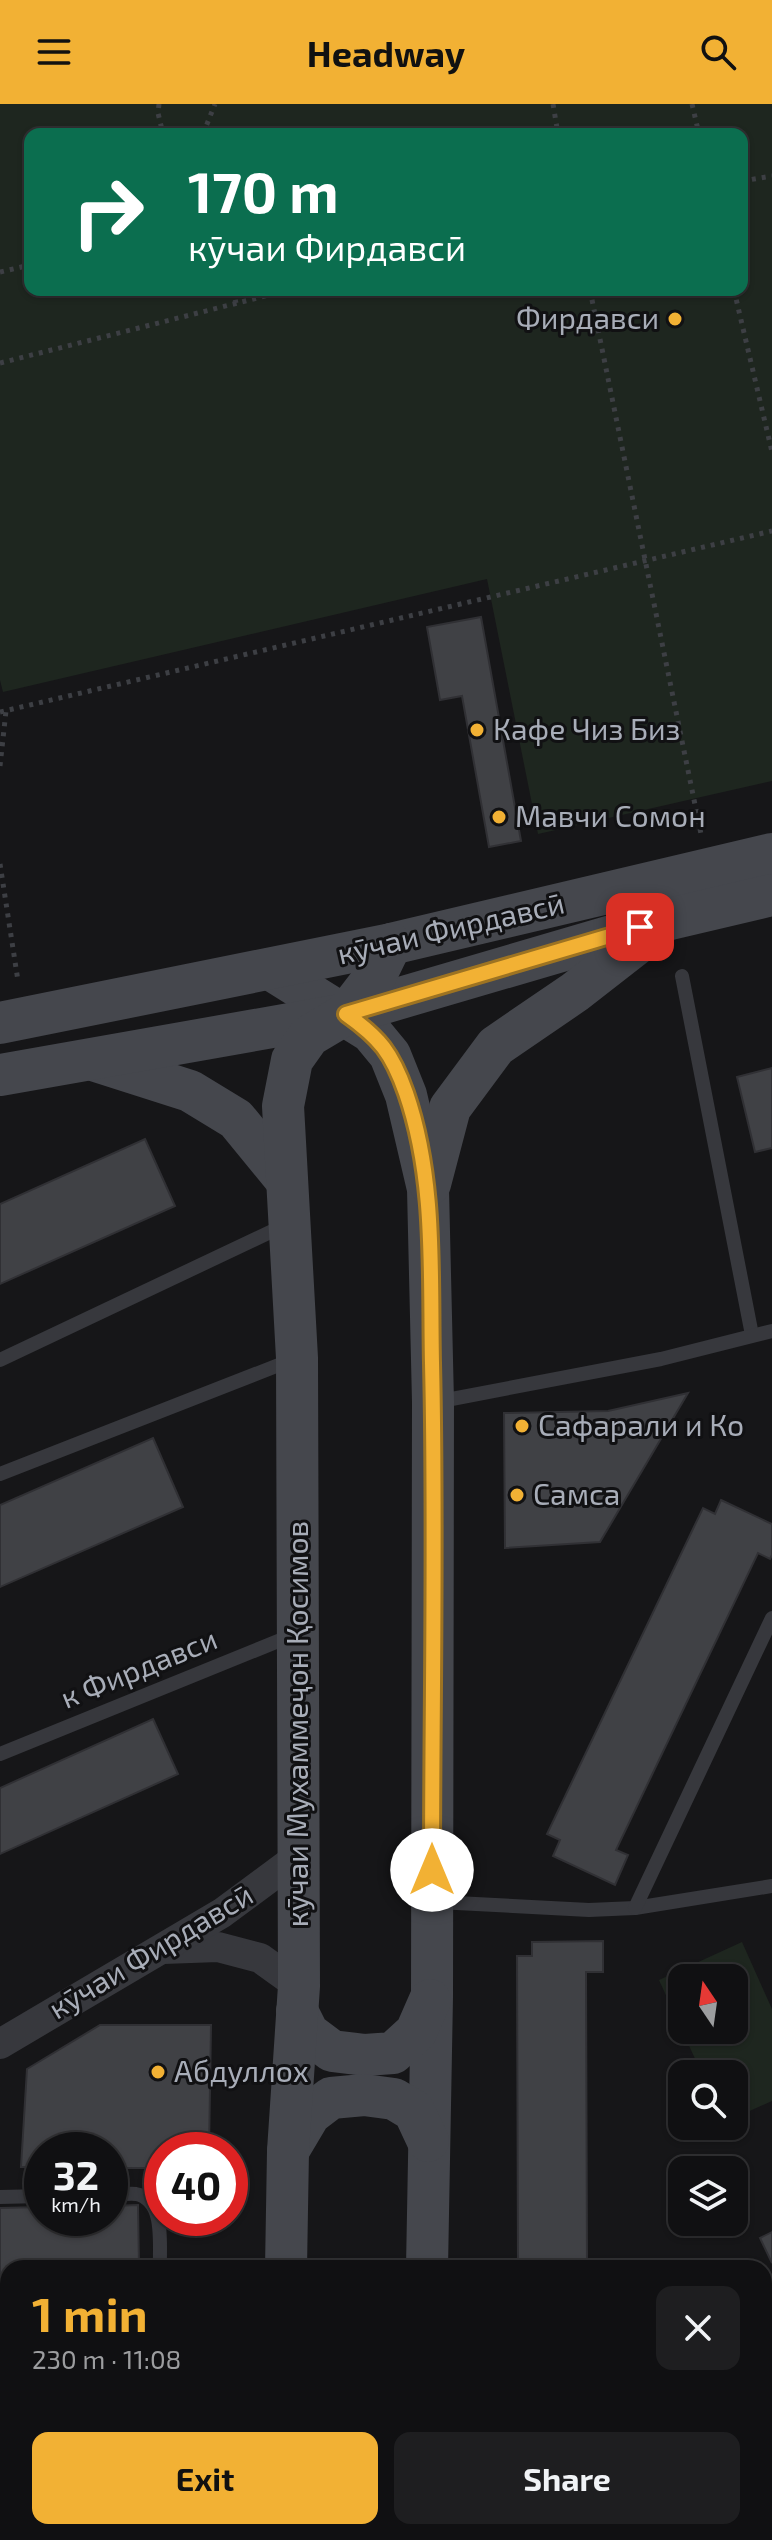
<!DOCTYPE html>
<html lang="en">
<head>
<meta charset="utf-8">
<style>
	:root { --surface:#101012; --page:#1e1e20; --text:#f1f3f6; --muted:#9c9d9f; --line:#303032; --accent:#f2b134 }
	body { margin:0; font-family:"Exo 2",sans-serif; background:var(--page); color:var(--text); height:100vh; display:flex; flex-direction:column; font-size:30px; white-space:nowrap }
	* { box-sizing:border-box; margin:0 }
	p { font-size:26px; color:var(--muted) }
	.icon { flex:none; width:44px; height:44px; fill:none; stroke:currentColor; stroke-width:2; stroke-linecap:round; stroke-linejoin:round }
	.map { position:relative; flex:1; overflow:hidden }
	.panel { position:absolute; left:0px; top:2156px; width:772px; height:280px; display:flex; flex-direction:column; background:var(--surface); border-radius:24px 24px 0 0; box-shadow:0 2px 6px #0004,0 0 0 2px var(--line) }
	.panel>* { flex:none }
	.banner { position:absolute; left:24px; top:24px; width:724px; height:168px; border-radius:16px; box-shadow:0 2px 6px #0004,0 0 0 2px var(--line); background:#0b6e4f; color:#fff; overflow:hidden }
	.needle { width:52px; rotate:347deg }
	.buttons { position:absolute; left:668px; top:1860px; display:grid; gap:16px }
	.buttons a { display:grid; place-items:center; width:80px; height:80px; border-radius:16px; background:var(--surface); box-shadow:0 2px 6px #0004,0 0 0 2px var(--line); font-size:40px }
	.speed { position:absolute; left:24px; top:2028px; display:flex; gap:16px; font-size:40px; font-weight:700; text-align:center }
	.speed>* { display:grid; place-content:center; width:104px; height:104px; border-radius:50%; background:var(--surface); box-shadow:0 2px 6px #0004,0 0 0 2px var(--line); line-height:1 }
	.speed small { font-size:20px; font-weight:400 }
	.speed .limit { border:12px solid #d22; background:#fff; color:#111 }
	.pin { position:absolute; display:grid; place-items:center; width:68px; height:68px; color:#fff; margin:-34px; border-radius:16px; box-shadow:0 4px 12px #0006 }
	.me { position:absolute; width:88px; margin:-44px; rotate:0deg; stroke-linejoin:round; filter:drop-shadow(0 0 6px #0008) }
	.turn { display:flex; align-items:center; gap:28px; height:168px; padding:0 32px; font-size:36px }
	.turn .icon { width:104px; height:104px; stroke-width:2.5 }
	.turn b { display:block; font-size:56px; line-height:68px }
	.round { display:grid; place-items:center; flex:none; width:84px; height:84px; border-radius:16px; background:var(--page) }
	.head { display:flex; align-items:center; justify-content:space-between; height:136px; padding:0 32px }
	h1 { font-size:48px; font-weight:700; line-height:60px; color:var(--accent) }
	.cta { display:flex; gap:16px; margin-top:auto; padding:16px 32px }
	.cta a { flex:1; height:92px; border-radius:16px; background:var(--accent); color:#111; font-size:32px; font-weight:700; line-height:92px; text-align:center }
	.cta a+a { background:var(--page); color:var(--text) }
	header { display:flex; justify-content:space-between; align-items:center; height:104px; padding:0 32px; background:var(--accent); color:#111; font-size:36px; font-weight:700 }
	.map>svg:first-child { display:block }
	.green { fill:#1e261f; fill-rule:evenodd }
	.building { fill:#404145; stroke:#303034; stroke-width:2 }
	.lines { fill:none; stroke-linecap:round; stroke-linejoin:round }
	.path { stroke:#3d3f44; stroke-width:5; stroke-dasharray:4 6; stroke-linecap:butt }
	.lane { stroke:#37383d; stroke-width:14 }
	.street { stroke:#37383d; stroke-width:30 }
	.secondary { stroke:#45474d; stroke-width:42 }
	.route-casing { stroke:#9d7322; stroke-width:20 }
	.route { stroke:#f2b134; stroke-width:14 }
	.poi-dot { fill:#f2b134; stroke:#111113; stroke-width:3 }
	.labels { text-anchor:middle; stroke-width:6; stroke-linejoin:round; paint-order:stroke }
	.poi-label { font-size:30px; fill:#a8adb8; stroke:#111113; text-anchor:start }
	.street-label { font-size:30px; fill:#a8adb8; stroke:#111113 }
</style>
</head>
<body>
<header><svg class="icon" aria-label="menu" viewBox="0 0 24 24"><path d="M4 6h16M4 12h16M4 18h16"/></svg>Headway<svg class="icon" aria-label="search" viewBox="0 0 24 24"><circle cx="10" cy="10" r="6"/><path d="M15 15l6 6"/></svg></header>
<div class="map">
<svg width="772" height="2436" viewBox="0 0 772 2436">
	<rect width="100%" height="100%" fill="#161618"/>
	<!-- green -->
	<g class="green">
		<path d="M0,0H772V677L538,730L487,475L3,588L0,576ZM30,30H742V186H30Z"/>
		<path d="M742,1838L772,1905V1997L734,2014V1970H702L659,1876ZM682,1874H734V1926H682Z"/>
	</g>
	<!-- building -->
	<g class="building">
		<path d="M481,513L521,737L489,743L462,592L440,596L427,523Z"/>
		<path d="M772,964V1044L755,1048L737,973Z"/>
		<path d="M145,1035L175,1102L0,1180V1100Z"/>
		<path d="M688,1289L600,1438L505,1444L504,1309L608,1307Z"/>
		<path d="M153,1334L183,1403L0,1483V1401Z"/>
		<path d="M721,1396L772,1420V1451L770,1455L758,1449L616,1746L628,1751L615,1781L553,1752L560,1736L547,1730L703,1404L715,1410Z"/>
		<path d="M153,1615L178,1670L0,1750V1684Z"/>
		<path d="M603,1837V1868H586L587,2164H518L517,1852H532V1838Z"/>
		<path d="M100,1921H211L209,2046H162V2064H110V2046H42V2063H21L27,1965Z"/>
		<path d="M138,2101L139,2164H8V2360L0,2361V2104L42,2103V2114H110V2102Z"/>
		<path d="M772,2128V2159L760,2134Z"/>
		<rect x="0" y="2432" width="97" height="4"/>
	</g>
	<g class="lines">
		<!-- path -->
		<g class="path">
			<path d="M159,0L158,9L163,30"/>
			<path d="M553,0L558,30"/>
			<path d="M692,0L699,30"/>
			<path d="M203,30L215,0"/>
			<path d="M742,77L772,72"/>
			<path d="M0,168L30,161"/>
			<path d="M233,186L236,199"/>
			<path d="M590,186L701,730"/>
			<path d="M734,186L772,348"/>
			<path d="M0,259L289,186"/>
			<path d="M0,608L772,427"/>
			<path d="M0,662L6,607L3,606"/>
			<path d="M0,760L18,877"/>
		</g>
		<!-- lane -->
		<g class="lane">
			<path d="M682,872L752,1231"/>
			<path d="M0,1256L285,1121"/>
			<path d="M436,1298L661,1255L772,1227"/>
			<path d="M0,1370L294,1255"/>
			<path d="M0,1650L293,1531"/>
			<path d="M437,1798L589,1806L635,1804L772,1782"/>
			<path d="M635,1804L772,1514"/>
			<path d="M110,2091C118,2091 128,2089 136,2090C166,2096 159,2141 160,2164"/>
			<path d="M0,2093L42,2092"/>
			<path d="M764,2378L772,2374"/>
			<path d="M0,2401H8"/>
			<path d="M514,2436L562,2428"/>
		</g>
		<!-- street -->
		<g class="street">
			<path d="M163,1845L218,1843L260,1854L299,1882"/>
			<path d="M0,1940L222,1809L299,1752"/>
		</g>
		<!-- secondary -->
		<g class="secondary">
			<path d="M270,865L371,928L390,951L406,991L428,1085L433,1298L432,1893L427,2164"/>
			<path d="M0,919L391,840L772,750"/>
			<path d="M96,957L190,987L236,1015L286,1076"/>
			<path d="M0,971L346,910L670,815L772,791"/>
			<path d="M430,1080L450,1004L496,942L575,888L652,828"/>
			<path d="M297,1907L308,1929L332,1947L365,1951L393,1949L416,1928L430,1896"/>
			<path d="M288,2047L310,2010L331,1994L364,1991L394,1995L414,2007L428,2037"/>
			<path d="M286,2164L288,2047L299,1882L297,1254L283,1002L292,956L309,932L346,910L376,871L391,840"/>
			<path d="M284,2428V2436"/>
			<path d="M423,2436V2428"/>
		</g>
	</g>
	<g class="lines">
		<defs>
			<path id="route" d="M432,1766C432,1597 436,1428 432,1259C430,1169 436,1076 406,989C392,949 380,934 346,910L640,823"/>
		</defs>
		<!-- route casing -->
		<use href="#route" class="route-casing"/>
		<!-- route -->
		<use href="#route" class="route"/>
	</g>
	<!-- markers -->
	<g class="poi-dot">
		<circle cx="675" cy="215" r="8"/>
		<circle cx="477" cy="626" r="8"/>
		<circle cx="499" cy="713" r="8"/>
		<circle cx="522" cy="1322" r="8"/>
		<circle cx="517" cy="1391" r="8"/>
		<circle cx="158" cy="1968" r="8"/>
	</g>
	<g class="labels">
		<!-- poi labels -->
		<g class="poi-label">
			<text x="659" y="225" text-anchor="end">Фирдавси</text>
			<text x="493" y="636">Кафе Чиз Биз</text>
			<text x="515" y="723">Мавчи Сомон</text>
			<text x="538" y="1332">Сафарали и Ко</text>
			<text x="533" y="1401">Самса</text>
			<text x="174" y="1978">Абдуллох</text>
		</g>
		<!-- street labels -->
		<g class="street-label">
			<text transform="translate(451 825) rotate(-13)" y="10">кӯчаи Фирдавсӣ</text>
			<text transform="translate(139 1565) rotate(-22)" y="10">к Фирдавси</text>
			<text transform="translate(298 1620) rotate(-90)" y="10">кӯчаи Мухаммеҷон Қосимов</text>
			<text transform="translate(151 1848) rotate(-31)" y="10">кӯчаи Фирдавсӣ</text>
		</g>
	</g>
</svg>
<div class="buttons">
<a><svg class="needle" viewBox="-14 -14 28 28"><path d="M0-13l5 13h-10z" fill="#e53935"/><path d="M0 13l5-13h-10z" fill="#9c9d9f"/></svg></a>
<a><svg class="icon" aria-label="search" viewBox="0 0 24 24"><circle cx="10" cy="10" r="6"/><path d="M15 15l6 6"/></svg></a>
<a><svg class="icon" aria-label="layers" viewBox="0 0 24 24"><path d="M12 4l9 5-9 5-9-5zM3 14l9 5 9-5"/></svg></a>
</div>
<div class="speed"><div>32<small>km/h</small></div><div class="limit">40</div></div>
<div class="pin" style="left:640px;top:823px;background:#d93025"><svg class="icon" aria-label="arrive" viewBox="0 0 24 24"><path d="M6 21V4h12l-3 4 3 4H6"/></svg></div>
<svg class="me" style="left:432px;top:1766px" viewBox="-20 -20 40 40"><circle r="19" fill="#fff"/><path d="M0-13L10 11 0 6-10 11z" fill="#f2b134"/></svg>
<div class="banner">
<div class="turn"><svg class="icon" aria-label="right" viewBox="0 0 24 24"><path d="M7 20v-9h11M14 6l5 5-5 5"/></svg><div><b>170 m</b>кӯчаи Фирдавсӣ</div></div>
</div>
<section class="panel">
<div class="head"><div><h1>1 min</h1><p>230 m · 11:08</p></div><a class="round"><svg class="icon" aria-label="close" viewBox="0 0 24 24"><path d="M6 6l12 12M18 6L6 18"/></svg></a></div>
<div class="cta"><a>Exit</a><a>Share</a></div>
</section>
</div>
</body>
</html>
